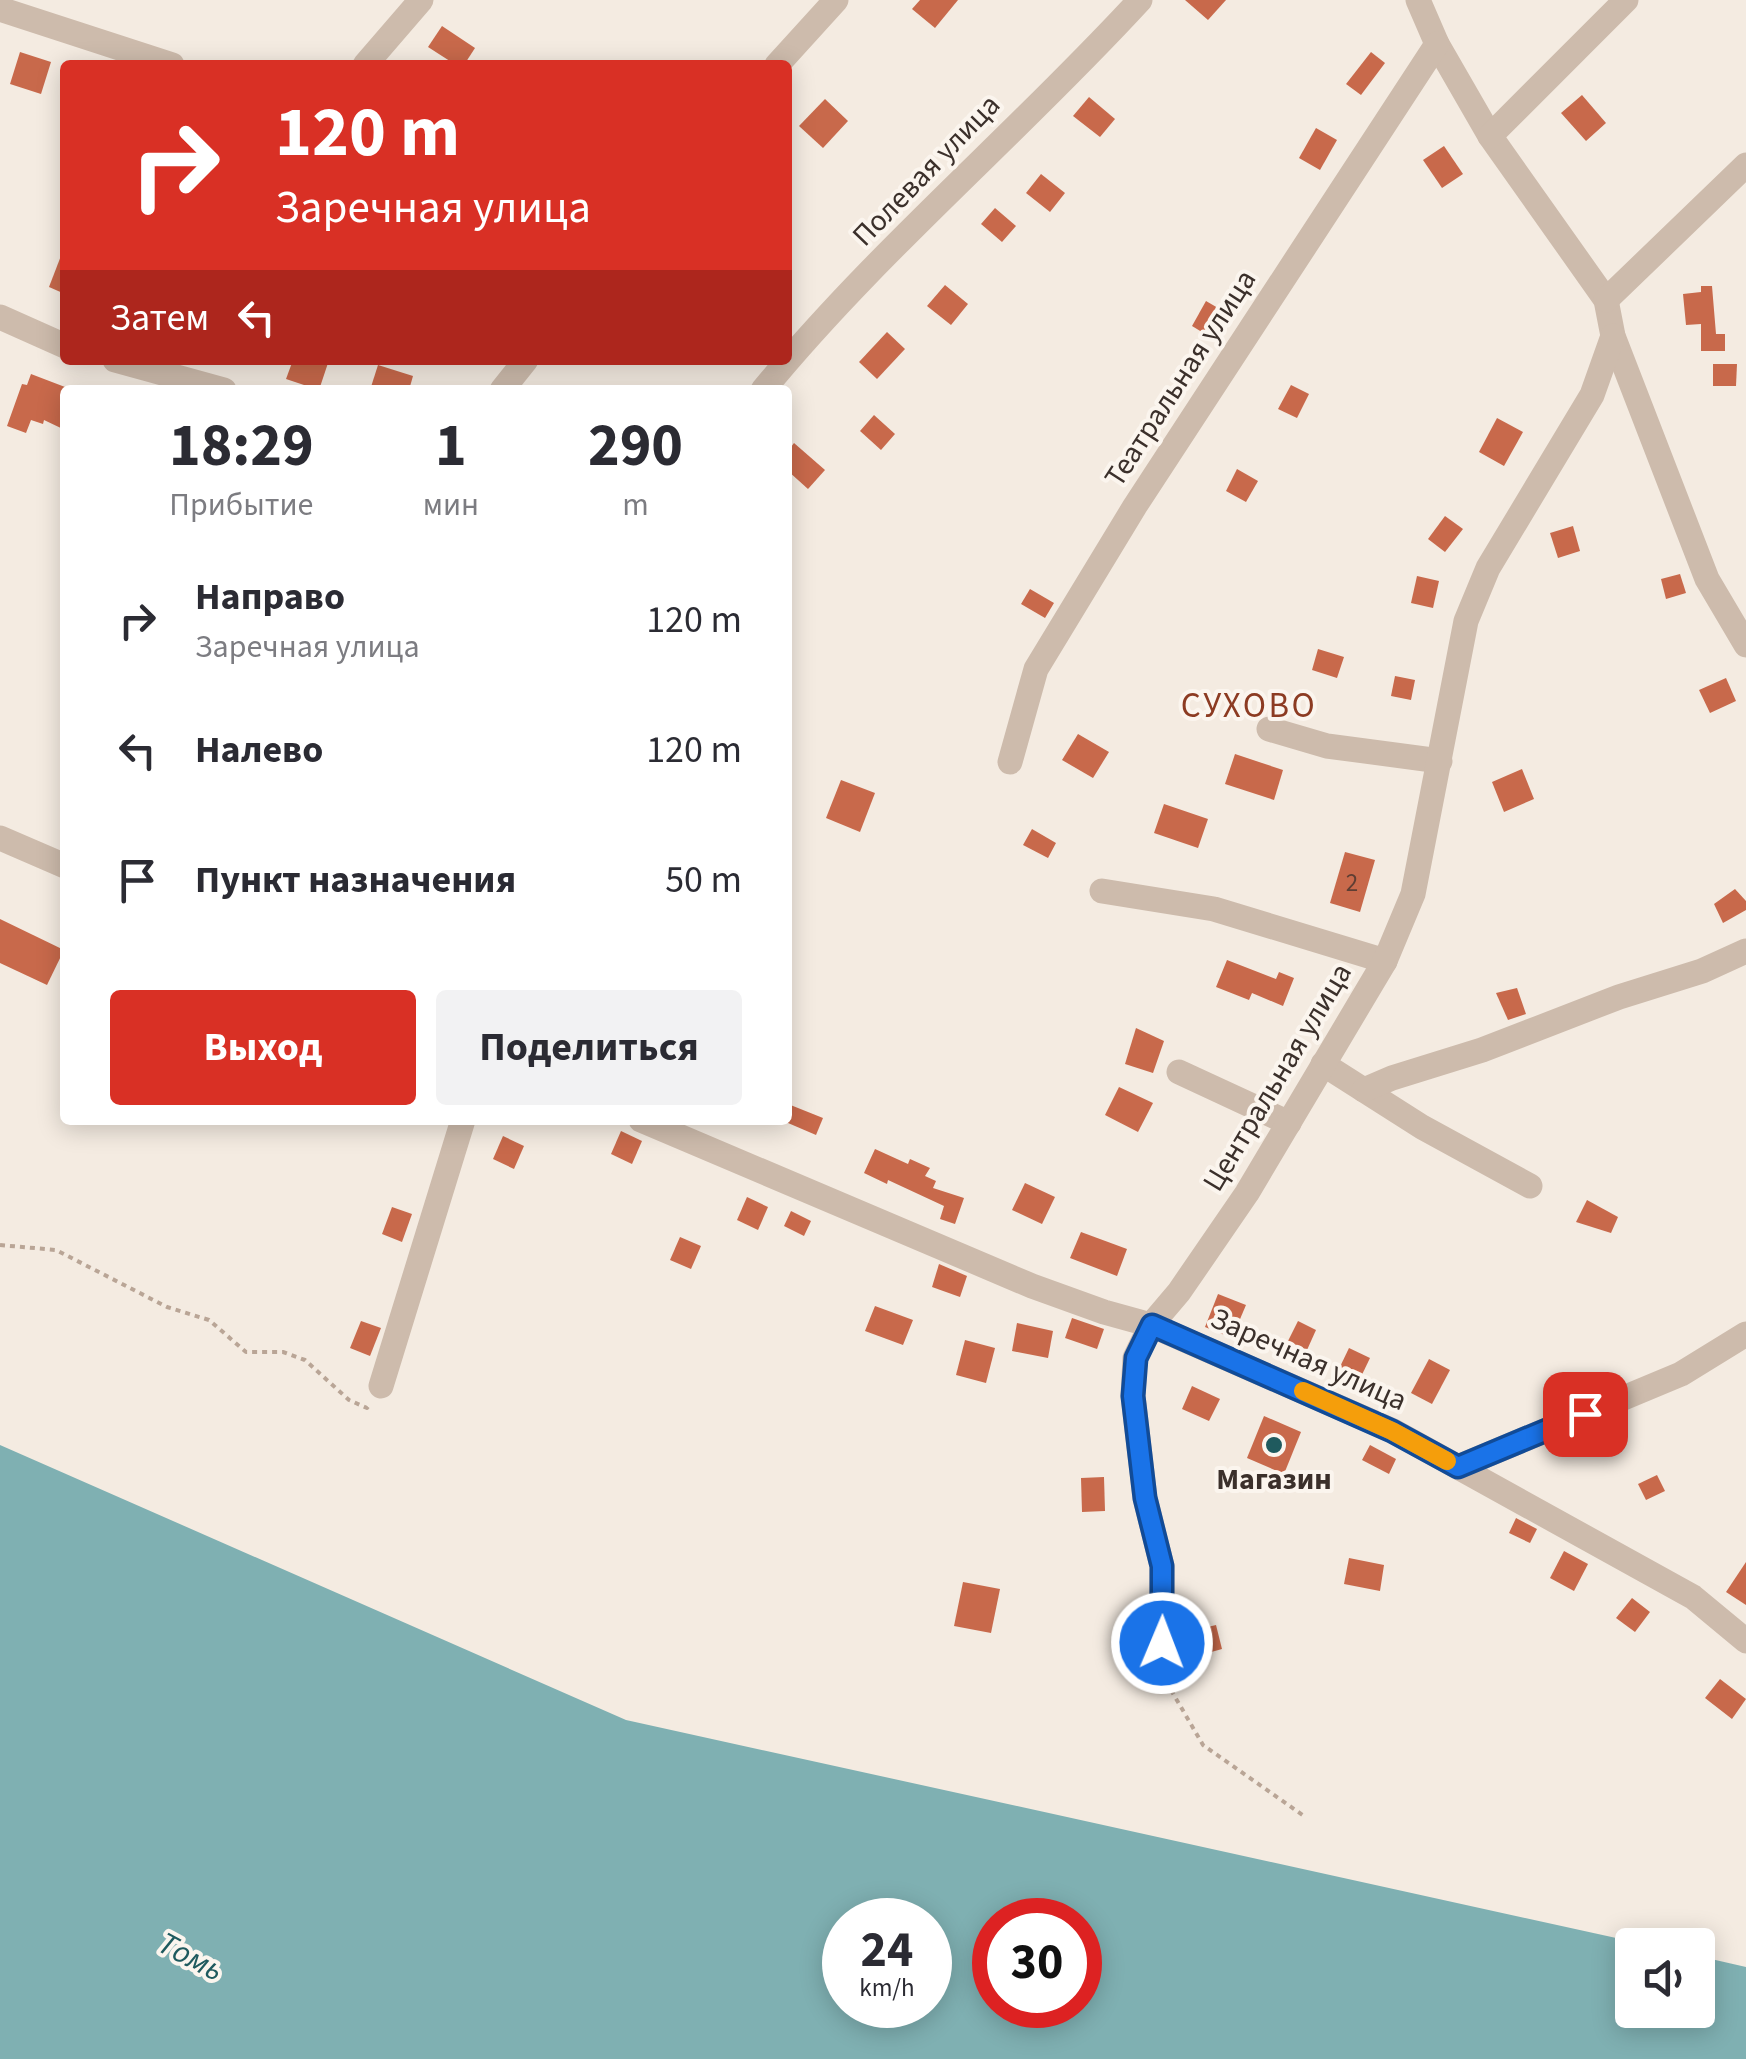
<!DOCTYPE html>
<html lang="ru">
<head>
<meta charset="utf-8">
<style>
	:root { --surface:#fff; --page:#f2f2f3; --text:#2b2b33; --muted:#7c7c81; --accent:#d93025 }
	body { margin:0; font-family:"Source Sans 3",sans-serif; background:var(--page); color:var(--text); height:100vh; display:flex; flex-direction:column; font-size:38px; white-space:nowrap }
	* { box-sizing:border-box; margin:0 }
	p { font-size:32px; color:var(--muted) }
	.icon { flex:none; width:55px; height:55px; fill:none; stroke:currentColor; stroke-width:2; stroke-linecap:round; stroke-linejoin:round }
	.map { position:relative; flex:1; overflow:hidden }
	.details { position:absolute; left:60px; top:385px; width:732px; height:740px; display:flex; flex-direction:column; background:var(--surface); border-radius:10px; box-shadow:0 5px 25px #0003 }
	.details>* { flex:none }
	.top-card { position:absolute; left:60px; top:60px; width:732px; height:305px; border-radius:10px; box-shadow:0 5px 25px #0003; background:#d93025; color:#fff; overflow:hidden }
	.controls { position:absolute; left:1615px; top:1928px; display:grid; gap:20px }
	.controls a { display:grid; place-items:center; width:100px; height:100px; border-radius:10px; background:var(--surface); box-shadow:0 5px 25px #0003; font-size:50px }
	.speed { position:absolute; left:822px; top:1898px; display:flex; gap:20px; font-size:50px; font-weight:700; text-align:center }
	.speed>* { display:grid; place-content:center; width:130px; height:130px; border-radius:50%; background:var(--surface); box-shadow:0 5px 25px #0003; line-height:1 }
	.speed small { font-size:25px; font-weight:400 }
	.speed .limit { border:15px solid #d22; background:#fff; color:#111 }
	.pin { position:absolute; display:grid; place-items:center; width:85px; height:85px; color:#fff; margin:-42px; border-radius:20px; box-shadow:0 5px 15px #0006 }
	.me { position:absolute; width:110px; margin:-55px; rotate:1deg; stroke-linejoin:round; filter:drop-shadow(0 0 8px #0008) }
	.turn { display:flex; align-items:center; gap:35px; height:210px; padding:0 50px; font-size:45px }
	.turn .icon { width:130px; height:130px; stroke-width:2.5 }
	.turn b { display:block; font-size:70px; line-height:85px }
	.then { display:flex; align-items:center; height:95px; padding:0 50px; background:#0003; gap:20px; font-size:38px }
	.eta { display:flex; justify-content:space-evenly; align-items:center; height:170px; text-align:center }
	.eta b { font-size:60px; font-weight:700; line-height:70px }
	.action { display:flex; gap:20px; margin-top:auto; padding:20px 50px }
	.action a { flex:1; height:115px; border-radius:10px; background:var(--accent); color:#fff; font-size:40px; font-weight:700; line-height:115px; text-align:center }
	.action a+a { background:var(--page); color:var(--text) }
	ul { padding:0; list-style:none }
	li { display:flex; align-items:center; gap:30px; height:130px; padding:0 50px }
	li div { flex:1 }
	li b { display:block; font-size:38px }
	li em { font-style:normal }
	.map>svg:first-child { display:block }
	.water { fill:#7fb0b2; fill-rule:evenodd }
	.building { fill:#c8694b }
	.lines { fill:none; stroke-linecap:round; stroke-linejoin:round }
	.path { stroke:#b9a596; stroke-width:4; stroke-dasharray:5 5; stroke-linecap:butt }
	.minor { stroke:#cdbbac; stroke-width:25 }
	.route-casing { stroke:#114b97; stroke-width:25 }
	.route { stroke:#1a73e8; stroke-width:18 }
	.slow { stroke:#f59e0b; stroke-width:18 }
	.poi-dot { fill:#1f5a5e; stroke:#fbf5ee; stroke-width:4 }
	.labels { text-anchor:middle; stroke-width:8; stroke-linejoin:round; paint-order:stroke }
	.number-label { font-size:25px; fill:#5e3e33 }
	.street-label { font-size:30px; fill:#3b302b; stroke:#fbf5ee }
	.poi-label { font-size:30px; font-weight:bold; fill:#3b302b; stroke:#fbf5ee }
	.water-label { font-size:32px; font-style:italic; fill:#1f5a5e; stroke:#fbf5ee }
	.quarter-label { font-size:35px; letter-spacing:2.5px; fill:#8c3b22; stroke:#fbf5ee }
</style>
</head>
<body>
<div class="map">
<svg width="1746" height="2059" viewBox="0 0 1746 2059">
	<rect width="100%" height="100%" fill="#f4ebe1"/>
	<!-- water -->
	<path class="water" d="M0,1445L626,1720L1648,1945H1632V2010H1698V1956L1746,1967V2059H0ZM845,1920H930V2005H845ZM995,1920H1080V2005H995Z"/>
	<!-- building -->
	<g class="building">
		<path d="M920,0H958L935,28L912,9Z"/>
		<path d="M1185,0H1226L1208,20Z"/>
		<path d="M442,26L475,48L464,65H456L428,47Z"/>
		<path d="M20,52L51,62L41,94L10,84Z"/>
		<path d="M1371,52L1385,63L1361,95L1346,84Z"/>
		<path d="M1582,95L1606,123L1586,141L1561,113Z"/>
		<path d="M1089,97L1115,119L1100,137L1073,116Z"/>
		<path d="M825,99L848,121L823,148L799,126Z"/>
		<path d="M1316,128L1337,140L1320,170L1299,158Z"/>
		<path d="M1444,146L1463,174L1442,188L1423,160Z"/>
		<path d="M1041,174L1065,193L1050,212L1026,193Z"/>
		<path d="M995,208L1016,226L1002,242L981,224Z"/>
		<path d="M64,248H65V294L49,287Z"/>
		<path d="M945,285L968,304L951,325L927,306Z"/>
		<path d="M1701,286H1712L1716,334H1725V351H1701V324L1686,325L1683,294L1701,292Z"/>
		<path d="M1206,301L1230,315L1215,340L1192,326Z"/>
		<path d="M887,332L905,349L877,379L859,362Z"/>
		<path d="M293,360H329L319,390L286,379Z"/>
		<path d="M1713,364H1737L1736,386H1713Z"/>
		<path d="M378,365L413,376L409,390H370Z"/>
		<path d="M31,374L65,387V430L44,420L43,424L31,420L26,433L7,426L22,384L27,385Z"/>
		<path d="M1291,385L1309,394L1297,418L1278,409Z"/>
		<path d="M874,415L895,434L881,450L860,431Z"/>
		<path d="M1497,418L1523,432L1504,466L1479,452Z"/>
		<path d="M794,443L825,470L808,489L788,471V451Z"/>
		<path d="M1237,469L1258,481L1246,502L1226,491Z"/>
		<path d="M1445,516L1463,529L1445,552L1428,539Z"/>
		<path d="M1573,526L1580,551L1558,558L1550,533Z"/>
		<path d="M1680,574L1686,593L1666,599L1661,579Z"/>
		<path d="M1417,576L1439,581L1433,608L1411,603Z"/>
		<path d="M1030,589L1054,603L1045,618L1021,604Z"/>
		<path d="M1318,649L1344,657L1337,678L1312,670Z"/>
		<path d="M1395,676L1415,680L1411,700L1391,696Z"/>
		<path d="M1726,678L1736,701L1710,713L1699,690Z"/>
		<path d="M1078,734L1109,752L1093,778L1062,760Z"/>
		<path d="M1235,754L1283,770L1274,800L1225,784Z"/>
		<path d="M1522,769L1534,799L1504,812L1492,782Z"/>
		<path d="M841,780L875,793L860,832L826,818Z"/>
		<path d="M1164,804L1208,819L1198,848L1154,833Z"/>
		<path d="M1032,829L1056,843L1048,858L1023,845Z"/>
		<path d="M1345,852L1375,860L1360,912L1330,903Z"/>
		<path d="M1735,889L1746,901V910L1723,923L1714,904Z"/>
		<path d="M0,919L64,950L47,985L0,963Z"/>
		<path d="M1227,960L1276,979L1279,972L1294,978L1283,1006L1252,993L1249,1000L1216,987Z"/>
		<path d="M1517,988L1526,1014L1508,1020L1496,993Z"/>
		<path d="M1136,1028L1164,1041L1153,1073L1125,1064Z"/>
		<path d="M1119,1087L1153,1103L1138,1132L1105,1115Z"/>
		<path d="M788,1104L823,1118L816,1135L788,1123Z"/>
		<path d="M621,1131L642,1141L632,1164L611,1154Z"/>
		<path d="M503,1136L524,1146L514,1169L493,1159Z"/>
		<path d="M875,1149L908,1164L910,1159L930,1168L925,1176L936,1181L933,1188L964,1198L955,1224L940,1219L944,1206L888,1180L887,1184L864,1173Z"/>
		<path d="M1025,1183L1055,1197L1042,1224L1012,1210Z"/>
		<path d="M747,1197L768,1207L758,1230L737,1220Z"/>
		<path d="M1587,1200L1618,1217L1611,1233L1576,1222Z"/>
		<path d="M392,1207L412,1214L402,1242L382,1234Z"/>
		<path d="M791,1211L811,1221L804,1236L784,1226Z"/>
		<path d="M1081,1232L1127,1249L1117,1276L1070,1258Z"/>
		<path d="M680,1237L701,1246L691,1269L670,1260Z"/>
		<path d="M939,1264L967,1276L960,1297L932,1287Z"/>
		<path d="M1218,1294L1246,1305L1232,1338L1205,1327Z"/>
		<path d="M875,1306L913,1320L903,1345L865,1331Z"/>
		<path d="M1072,1318L1104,1329L1097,1349L1065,1338Z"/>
		<path d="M361,1321L381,1328L370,1356L350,1348Z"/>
		<path d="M1298,1321L1316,1330L1307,1350L1288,1341Z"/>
		<path d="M1017,1323L1053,1331L1048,1358L1012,1351Z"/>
		<path d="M965,1340L995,1348L986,1383L956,1375Z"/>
		<path d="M1349,1348L1370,1358L1358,1383L1337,1373Z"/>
		<path d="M1429,1359L1450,1370L1432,1404L1411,1393Z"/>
		<path d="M1192,1386L1220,1399L1209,1421L1182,1409Z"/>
		<path d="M1264,1416L1301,1432L1284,1474L1247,1458Z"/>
		<path d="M1370,1445L1396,1459L1389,1474L1362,1460Z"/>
		<path d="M1657,1475L1665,1491L1646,1500L1638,1484Z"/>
		<path d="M1104,1477L1105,1511L1082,1512L1081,1478Z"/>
		<path d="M1516,1518L1537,1529L1530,1543L1509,1533Z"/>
		<path d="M1564,1551L1588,1564L1574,1591L1550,1578Z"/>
		<path d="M1349,1558L1384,1565L1380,1591L1344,1584Z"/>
		<path d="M1746,1562V1605L1726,1592Z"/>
		<path d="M963,1582L1000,1589L991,1633L954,1626Z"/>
		<path d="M1632,1598L1650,1612L1635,1632L1616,1618Z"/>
		<path d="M1216,1625L1222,1649L1197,1656L1191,1631Z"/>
		<path d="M1720,1679L1746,1699L1732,1719L1705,1698Z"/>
	</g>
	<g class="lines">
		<!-- path -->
		<g class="path">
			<path d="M0,1245L56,1250L167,1307L209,1320L246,1352H283L305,1360L349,1400L367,1408L371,1403"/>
			<path d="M1171,1690L1203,1745L1304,1816"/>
		</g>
		<!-- minor -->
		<g class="minor">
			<path d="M1418,0L1437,44L1490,136L1606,300L1613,336L1707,579L1746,645"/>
			<path d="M0,9L172,65"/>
			<path d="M365,65L421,0"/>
			<path d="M777,65L836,0"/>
			<path d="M1490,136L1626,0"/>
			<path d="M1606,300L1746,165"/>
			<path d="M0,317L65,346"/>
			<path d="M115,360L224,390"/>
			<path d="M502,390L526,360"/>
			<path d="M763,390C878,250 1018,133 1140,0"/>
			<path d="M1269,729L1327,746L1440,761"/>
			<path d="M1010,762L1036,669L1135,506L1437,44"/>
			<path d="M0,838L65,866"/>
			<path d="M1102,891L1214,909L1385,961"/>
			<path d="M1323,1064L1422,1127L1530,1186"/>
			<path d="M1179,1072L1289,1123"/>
			<path d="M1364,1090L1392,1078L1482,1050L1619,997L1702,971L1746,951"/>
			<path d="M641,1120L1032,1286L1104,1312L1151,1325L1393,1431L1693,1597L1746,1641"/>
			<path d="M381,1386L463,1120"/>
			<path d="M1458,1467L1681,1374L1746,1334"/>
			<path d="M1161,1673L1162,1566L1145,1498L1133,1396L1135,1358L1151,1325L1179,1292L1247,1193L1385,961L1413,894L1466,621L1488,568L1592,395L1613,336"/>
		</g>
	</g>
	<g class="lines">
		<defs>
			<path id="route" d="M1162,1643V1566L1145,1498L1133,1396L1136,1358L1152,1325L1392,1431L1458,1467L1585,1414"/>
		</defs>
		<!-- route casing -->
		<use href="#route" class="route-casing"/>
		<!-- route -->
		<use href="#route" class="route"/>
		<!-- slow -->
		<path class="slow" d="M1303,1391L1392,1431L1447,1461"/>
	</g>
	<!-- markers -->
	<circle class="poi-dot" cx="1274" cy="1445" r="10"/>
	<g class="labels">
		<!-- number labels -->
		<g class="number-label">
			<text x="1352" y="891">2</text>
		</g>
		<!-- street labels -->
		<g class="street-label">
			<text transform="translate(926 170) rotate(-46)" y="10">Полевая улица</text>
			<text transform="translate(1180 378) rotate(-57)" y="10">Театральная улица</text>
			<text transform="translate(1277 1077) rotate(-59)" y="10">Центральная улица</text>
			<text transform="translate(1309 1359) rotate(24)" y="10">Заречная улица</text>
		</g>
		<!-- poi labels -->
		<g class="poi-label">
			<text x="1274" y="1489">Магазин</text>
		</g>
		<!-- water labels -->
		<g class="water-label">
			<text transform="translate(191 1956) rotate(28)" y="11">Томь</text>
		</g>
		<!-- quarter labels -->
		<g class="quarter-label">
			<text x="1249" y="717">СУХОВО</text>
		</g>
	</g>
</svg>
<div class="controls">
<a><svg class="icon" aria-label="sound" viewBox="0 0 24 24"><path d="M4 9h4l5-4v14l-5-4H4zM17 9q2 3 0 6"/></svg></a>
</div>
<div class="speed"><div>24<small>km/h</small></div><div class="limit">30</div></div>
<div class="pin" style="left:1585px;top:1414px;background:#d93025"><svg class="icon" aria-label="arrive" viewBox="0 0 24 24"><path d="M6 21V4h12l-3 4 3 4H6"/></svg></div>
<svg class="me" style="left:1162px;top:1643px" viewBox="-20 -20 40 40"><circle r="17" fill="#1a73e8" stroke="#fff" stroke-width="3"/><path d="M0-11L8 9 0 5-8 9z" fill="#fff"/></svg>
<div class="top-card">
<div class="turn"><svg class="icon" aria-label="right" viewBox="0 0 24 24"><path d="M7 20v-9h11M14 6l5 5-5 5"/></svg><div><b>120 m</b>Заречная улица</div></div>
<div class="then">Затем<svg class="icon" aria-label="left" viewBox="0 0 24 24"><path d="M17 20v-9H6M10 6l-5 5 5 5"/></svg></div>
</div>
<section class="details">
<div class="eta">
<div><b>18:29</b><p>Прибытие</p></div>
<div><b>1</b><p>мин</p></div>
<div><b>290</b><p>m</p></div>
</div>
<ul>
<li><svg class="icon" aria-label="right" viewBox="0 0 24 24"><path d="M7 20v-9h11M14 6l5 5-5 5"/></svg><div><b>Направо</b><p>Заречная улица</p></div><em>120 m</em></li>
<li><svg class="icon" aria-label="left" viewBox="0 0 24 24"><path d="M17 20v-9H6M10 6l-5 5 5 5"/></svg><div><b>Налево</b></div><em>120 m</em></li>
<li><svg class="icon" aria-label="arrive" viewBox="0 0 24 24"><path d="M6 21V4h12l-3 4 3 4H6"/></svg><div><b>Пункт назначения</b></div><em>50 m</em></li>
</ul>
<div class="action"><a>Выход</a><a>Поделиться</a></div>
</section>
</div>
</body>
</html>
